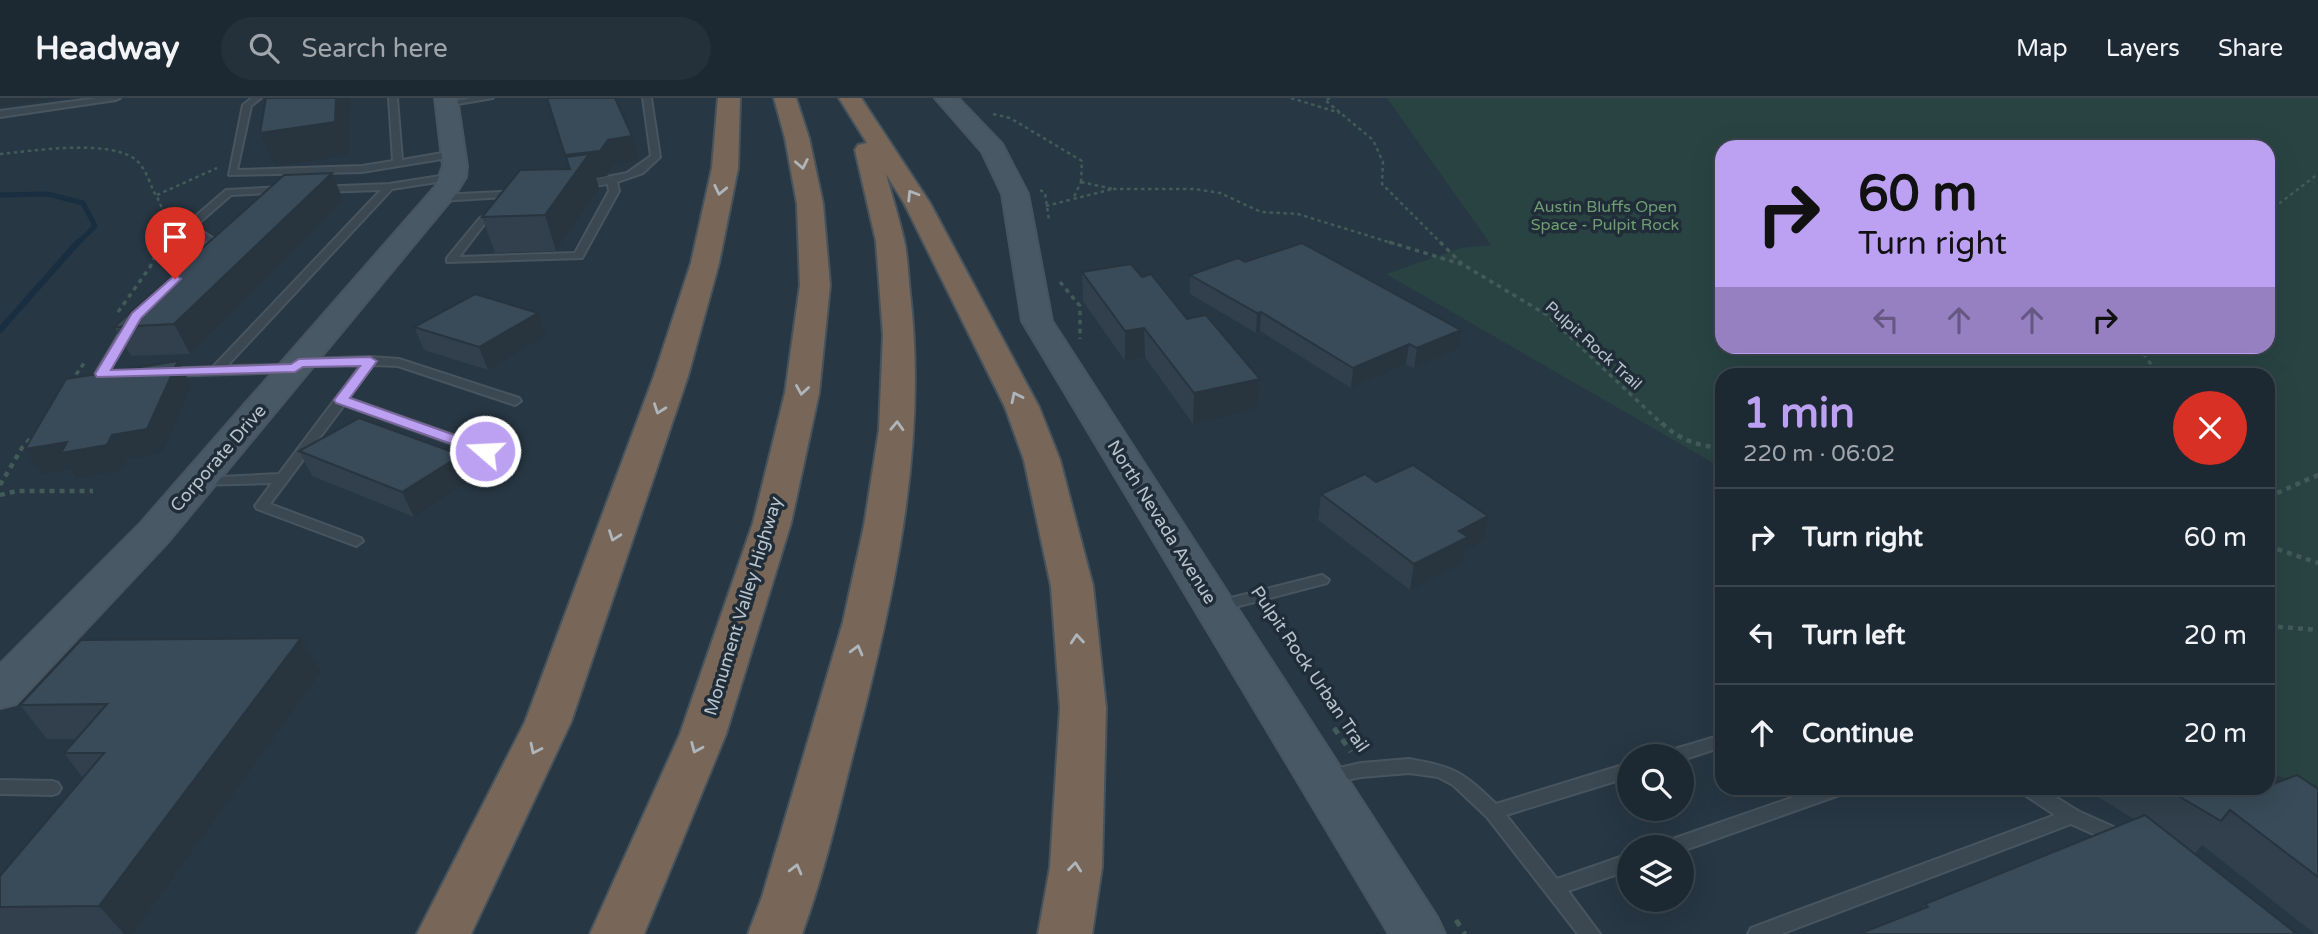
<!DOCTYPE html>
<html lang="en">
<head>
<meta charset="utf-8">
<style>
	:root { --surface:#1d2932; --page:#25313a; --text:#f1f3f6; --muted:#a0a6ac; --line:#3b454d; --accent:#bca0f2 }
	body { margin:0; font-family:"Varela Round",sans-serif; background:var(--page); color:var(--text); height:100vh; display:flex; flex-direction:column; font-size:26px; white-space:nowrap }
	* { box-sizing:border-box; margin:0 }
	p { font-size:23px; color:var(--muted) }
	.icon { flex:none; width:38px; height:38px; fill:none; stroke:currentColor; stroke-width:2; stroke-linecap:round; stroke-linejoin:round }
	.map { position:relative; flex:1; overflow:hidden }
	.sheet { position:absolute; left:1715px; top:270px; width:560px; height:427px; display:flex; flex-direction:column; background:var(--surface); border-radius:21px; box-shadow:0 7px 28px #0002,0 0 0 2px var(--line) }
	.sheet>* { flex:none }
	.hud { position:absolute; left:1715px; top:42px; width:560px; height:214px; border-radius:21px; box-shadow:0 7px 28px #0002,0 0 0 2px var(--line); background:#bca0f2; color:#111; overflow:hidden }
	.fabs { position:absolute; left:1617px; top:646px; display:grid; gap:14px }
	.fabs a { display:grid; place-items:center; width:77px; height:77px; border-radius:50%; background:var(--surface); box-shadow:0 7px 28px #0002,0 0 0 2px var(--line); font-size:35px }
	.pin { position:absolute; display:grid; place-items:center; width:60px; height:60px; color:#fff; margin:-72px -30px; border-radius:50% 50% 50% 0; rotate:-45deg; box-shadow:0 0 7px #0007 }
	.pin .icon { rotate:45deg }
	.me { position:absolute; width:77px; margin:-38px; rotate:289deg; stroke-linejoin:round; filter:drop-shadow(0 0 5px #0008) }
	.turn { display:flex; align-items:center; gap:24px; height:147px; padding:0 28px; font-size:32px }
	.turn .icon { width:91px; height:91px; stroke-width:2.5 }
	.turn b { display:block; font-size:49px; line-height:60px }
	.lanes { display:flex; align-items:center; height:66px; padding:0 28px; background:#0003; justify-content:center; gap:35px; direction:ltr }
	.lanes .off { opacity:.35 }
	.round { display:grid; place-items:center; flex:none; width:74px; height:74px; border-radius:37px; background:var(--page) }
	.summary { display:flex; align-items:center; justify-content:space-between; height:119px; padding:0 28px }
	h1 { font-size:42px; font-weight:700; line-height:52px; color:var(--accent) }
	ul { padding:0; list-style:none }
	li { display:flex; align-items:center; gap:21px; height:98px; padding:0 28px; border-top:2px solid var(--line) }
	li div { flex:1 }
	li b { display:block; font-size:26px }
	li em { font-style:normal }
	header { display:flex; align-items:center; gap:42px; box-sizing:border-box; height:98px; padding:0 35px; background:var(--surface); border-bottom:2px solid var(--line) }
	header strong { font-size:33px }
	nav { display:flex; gap:38px; margin-inline-start:auto; font-size:24px }
	.search { width:490px; height:63px; background:var(--page); display:flex; align-items:center; gap:18px; box-sizing:border-box; padding:0 24px; border-radius:38px; color:var(--muted); font-size:26px }
	.map>svg:first-child { display:block }
	.green { fill:#294343; fill-rule:evenodd }
	.lines { fill:none; stroke-linecap:round; stroke-linejoin:round }
	.stream-far1 { stroke:#192f41; stroke-width:5 }
	.stream { stroke:#192f41; stroke-width:6 }
	.lane-casing { stroke:#48545e; stroke-width:4 }
	.secondary-casing { stroke:#48545e; stroke-width:4 }
	.highway-casing { stroke:#46535d; stroke-width:4 }
	.path-far3 { stroke:#425b59; stroke-width:2.5; stroke-dasharray:3.5 3.5; stroke-linecap:butt }
	.path-far2 { stroke:#425b59; stroke-width:3.5; stroke-dasharray:4.5 4.5; stroke-linecap:butt }
	.path-far1 { stroke:#425b59; stroke-width:4.5; stroke-dasharray:5 5; stroke-linecap:butt }
	.path { stroke:#425b59; stroke-width:5; stroke-dasharray:7 7; stroke-linecap:butt }
	.lane { fill:#3b4852; fill-rule:evenodd }
	.secondary { fill:#495865; fill-rule:evenodd }
	.highway { fill:#786758; fill-rule:evenodd }
	.wall { fill:#31404c }
	.shaded-wall { fill:#28343e }
	.building { fill:#394b58; stroke:#28343e; stroke-width:2 }
	.oneway { stroke:#aeb5bb }
	.route { fill:#bca0f2; stroke:#7a689d; stroke-width:2 }
	.labels { text-anchor:middle; stroke-width:7; stroke-linejoin:round; paint-order:stroke }
	.far-park-label { font-size:16px; fill:#6f9d73; stroke:#202d38 }
	.far-street-label { font-size:16px; fill:#b8c3cc; stroke:#202d38 }
	.street-label { font-size:18px; fill:#b8c3cc; stroke:#202d38 }
</style>
</head>
<body>
<header>
<strong>Headway</strong>
<div class="search"><svg class="icon" aria-label="search" viewBox="0 0 24 24"><circle cx="10" cy="10" r="6"/><path d="M15 15l6 6"/></svg>Search here</div>
<nav><a>Map</a><a>Layers</a><a>Share</a></nav>
</header>
<div class="map">
<svg width="2318" height="836" viewBox="0 0 2318 836">
	<rect width="100%" height="100%" fill="#273743"/>
	<!-- green -->
	<path class="green" d="M1387,0H2318V699L2268,672V276H1722V370L1386,176L1461,150L1491,147ZM1722,49H2268V248H1722Z"/>
	<g class="lines">
		<!-- stream-far1 -->
		<path class="stream-far1" d="M0,97L48,96L83,105L95,128L77,146"/>
		<!-- stream -->
		<path class="stream" d="M0,232L78,144"/>
		<defs>
			<g id="lane">
				<path d="M98,0H120L116,2L0,19V13Z"/>
				<path d="M252,0H261L251,8L237,72L362,68L393,63L389,0H397L402,62L454,53L458,56L454,59L362,74L229,77L243,7Z"/>
				<path d="M471,0H493L446,8L442,6Z"/>
				<path d="M643,0H651L660,59L643,75L617,84L619,93L582,160L447,164V160L480,120L500,111L503,112V116L486,124L459,159L575,155L609,93L608,86L579,90L576,89V85L627,75L651,58Z"/>
				<path d="M453,76L458,79L456,81L392,91L227,268L294,267L295,262L299,261L370,259L399,261L519,300L521,303L515,307L398,268L373,267L348,300L490,350L492,353L490,356H480L344,307L270,406L361,440L363,443L356,448L257,411L255,408L272,385L196,387L194,384L201,380L279,376L361,267L297,268L296,273L292,274L166,278L162,277L160,274L162,271L213,269L381,92L320,94L317,93V89L389,86Z"/>
				<path d="M283,89L286,90V94L231,97L200,124L198,131L219,144L206,157H198V153L208,144L189,134L190,123L226,92Z"/>
				<path d="M518,93L521,94V98L439,103L434,100L439,97Z"/>
				<path d="M131,223L137,226L107,276L101,280L97,279L95,276L125,226Z"/>
				<path d="M1322,477L1329,482L1327,485L1216,514L1211,513L1208,509L1211,505Z"/>
				<path d="M1722,637V649L1682,662V658H1665L1668,653Z"/>
				<path d="M1409,661C1456,669 1462,674 1496,706L1629,665V679L1506,717L1557,781L1629,756V772L1568,793L1600,836H1578L1487,719L1453,687L1438,679L1409,675L1361,679L1327,686L1321,684L1318,679L1321,674L1361,665Z"/>
				<path d="M0,682L52,683L58,685L61,690L58,695L52,697L0,696Z"/>
				<path d="M1820,690H1848L1845,695L1682,753V749H1662L1664,744Z"/>
				<path d="M2019,690H2041L2078,713L2127,735L2129,740L2127,745L2120,748L2071,726L1781,836H1748L1751,830L2055,717L2022,695Z"/>
			</g>
			<g id="secondary">
				<path d="M435,0H457L467,68L466,79L455,97L167,445L16,606L0,610V566L139,427L435,89L443,68Z"/>
				<path d="M935,0H958L1002,46L1028,96L1052,223L1437,819L1445,836H1389L1022,223L1002,96L982,54Z"/>
			</g>
			<g id="highway">
				<path d="M718,0H740L738,70L719,165L688,278L571,624L471,836H417L525,624L654,278L691,165L712,70Z"/>
				<path d="M774,0H796L809,40L823,106L830,187L819,295L791,425L726,636L644,836H590L680,636L753,425L785,295L800,187L797,106L785,40Z"/>
				<path d="M839,0H861L930,105L1039,309L1060,362L1093,488L1106,610L1102,769L1092,836H1038L1050,769L1060,610L1051,488L1024,362L1005,309L904,105L886,76C892,98 899,120 904,142C908,160 908,178 910,195C928,349 893,504 854,652C838,714 824,776 802,836H748L762,799L843,524L864,428L879,332L883,237L876,143L855,52L858,47L867,45Z"/>
			</g>
		</defs>
		<!-- lane casing -->
		<use href="#lane" class="lane-casing"/>
		<!-- secondary casing -->
		<use href="#secondary" class="secondary-casing"/>
		<!-- highway casing -->
		<use href="#highway" class="highway-casing"/>
		<!-- path-far3 -->
		<g class="path-far3">
			<path d="M1291,0L1340,15"/>
			<path d="M1330,0L1325,2L1373,42L1383,64L1382,86L1442,146"/>
			<path d="M993,16L1010,20L1082,63L1081,84"/>
			<path d="M0,56C33,53 107,41 135,61C145,69 149,83 154,94C164,110 168,127 162,146"/>
			<path d="M1081,84L1113,91L1073,101Z"/>
			<path d="M1113,91H1195L1220,95L1261,114L1298,116L1395,146"/>
			<path d="M1040,92L1045,95L1049,122"/>
			<path d="M157,97L217,70"/>
			<path d="M1046,108L1073,101"/>
			<path d="M2268,114L2318,76"/>
		</g>
		<!-- path-far2 -->
		<g class="path-far2">
			<path d="M1389,144L1461,166"/>
			<path d="M1440,144L1462,166L1547,217L1663,327"/>
			<path d="M1060,184L1080,208V241"/>
			<path d="M118,214L150,169L162,144"/>
			<path d="M2138,248L2158,276"/>
			<path d="M71,284L84,265"/>
		</g>
		<!-- path-far1 -->
		<g class="path-far1">
			<path d="M1662,325C1679,342 1699,348 1722,350"/>
			<path d="M0,387L22,350L34,337"/>
			<path d="M0,397L17,393H93"/>
			<path d="M2268,399L2318,377"/>
			<path d="M2268,448L2318,465"/>
			<path d="M2268,528L2318,532"/>
		</g>
		<!-- path -->
		<g class="path">
			<path d="M1334,630L1351,654"/>
			<path d="M1456,822L1465,836"/>
		</g>
		<!-- lane -->
		<use href="#lane" class="lane"/>
		<!-- secondary -->
		<use href="#secondary" class="secondary"/>
		<!-- highway -->
		<use href="#highway" class="highway"/>
	</g>
	<!-- wall -->
	<g class="wall">
		<path d="M546,0H615L632,38L639,63L614,67L607,78L596,80L599,90L556,153L495,155L482,119L569,71Z"/>
		<path d="M332,75L343,102L190,256L131,258L114,229Z"/>
		<path d="M1245,164L1458,251L1414,270L1406,266L1351,290L1260,233L1256,235L1190,196V177Z"/>
		<path d="M1082,174L1142,179L1187,221L1260,281L1258,311L1193,326L1145,259L1125,263L1083,203Z"/>
		<path d="M538,215L546,238L488,272L424,252L414,229Z"/>
		<path d="M299,353L461,357L471,382L414,419L312,378Z"/>
		<path d="M1376,384L1483,444L1465,453L1463,465L1410,492L1318,422L1321,396Z"/>
		<path d="M301,540L321,574L133,836H0V778L83,680L64,655L77,641H47L20,607Z"/>
		<path d="M2083,690H2247L2241,697L2318,691V836H2315L2202,747L2195,756L1921,812L1925,806L2134,721Z"/>
	</g>
	<!-- shaded-wall -->
	<g class="shaded-wall">
		<path d="M0,0H61L0,8Z"/>
		<path d="M336,0H350L348,57L275,68L260,35Z"/>
		<path d="M632,38L639,63L614,67L607,78L596,80L599,90L556,153L545,117L572,79L565,57L608,42Z"/>
		<path d="M332,75L343,102L190,256L174,226Z"/>
		<path d="M1261,214L1260,233L1256,235L1257,215Z"/>
		<path d="M538,215L546,238L488,272L479,249Z"/>
		<path d="M1144,230L1145,259L1125,263V233Z"/>
		<path d="M1461,232L1458,251L1414,270L1417,250Z"/>
		<path d="M1409,246L1406,266L1351,290L1353,270Z"/>
		<path d="M178,263L191,287L162,355L127,361L122,372L77,380L71,371L42,376L25,351Z"/>
		<path d="M1260,281L1258,311L1193,326L1194,295Z"/>
		<path d="M461,357L471,382L414,419L402,394Z"/>
		<path d="M1488,418L1483,444L1465,453L1463,465L1410,492L1414,466L1459,433Z"/>
		<path d="M301,540L321,574L133,836H124L99,808Z"/>
	</g>
	<!-- building -->
	<g class="building">
		<path d="M266,0H336L335,24L260,35Z"/>
		<path d="M547,0H615L632,38L608,42L600,53L565,57Z"/>
		<path d="M589,56L545,117L482,119L520,72L570,71L566,59Z"/>
		<path d="M332,75L174,226L114,229L284,77Z"/>
		<path d="M1302,145L1461,232L1417,250L1409,246L1353,270L1261,214L1257,215L1190,177L1238,160L1245,164Z"/>
		<path d="M1131,166L1142,179L1151,176L1187,221L1206,217L1260,281L1194,295L1144,230L1125,233L1082,174Z"/>
		<path d="M475,196L538,215L479,249L414,229Z"/>
		<path d="M178,263L147,331L112,337L107,347L61,355L67,344L25,351L66,281Z"/>
		<path d="M359,320L461,357L402,394L299,353Z"/>
		<path d="M1413,367L1488,418L1459,433L1468,439L1414,466L1321,396L1365,376L1376,384Z"/>
		<path d="M301,540L99,808L0,809V778L104,655H64L107,606L20,607L81,542Z"/>
		<path d="M2297,677L2318,691V779L2230,712L2221,723L2165,690H2247L2241,697L2263,690H2268V688Z"/>
		<path d="M2145,717L2297,836H1859L1928,809L1925,806Z"/>
	</g>
	<!-- one-way arrows -->
	<defs><path id="oneway-chevron" d="M-2-3.5L2.5 0L-2 3.5" fill="none" stroke-width="1.6" stroke-linecap="round" stroke-linejoin="round" transform="scale(1.75)"/></defs>
	<g class="oneway">
		<use href="#oneway-chevron" transform="translate(802 66) rotate(79)"/>
		<use href="#oneway-chevron" transform="translate(720 92) rotate(102)"/>
		<use href="#oneway-chevron" transform="translate(912 97) rotate(-122)"/>
		<use href="#oneway-chevron" transform="translate(802 292) rotate(99)"/>
		<use href="#oneway-chevron" transform="translate(1016 299) rotate(-116)"/>
		<use href="#oneway-chevron" transform="translate(659 311) rotate(110)"/>
		<use href="#oneway-chevron" transform="translate(897 328) rotate(-88)"/>
		<use href="#oneway-chevron" transform="translate(614 438) rotate(110)"/>
		<use href="#oneway-chevron" transform="translate(1077 541) rotate(-95)"/>
		<use href="#oneway-chevron" transform="translate(857 552) rotate(-75)"/>
		<use href="#oneway-chevron" transform="translate(696 650) rotate(113)"/>
		<use href="#oneway-chevron" transform="translate(535 651) rotate(116)"/>
		<use href="#oneway-chevron" transform="translate(1075 769) rotate(-84)"/>
		<use href="#oneway-chevron" transform="translate(796 771) rotate(-75)"/>
	</g>
	<!-- route -->
	<path class="route" d="M175,177L181,181L141,220L111,272L291,266L299,261L370,259L377,263L350,300L491,350L493,353L491,356H480L336,305L334,302L360,268L303,269L295,274L97,279L95,276L132,215Z"/>
	<g class="labels">
		<!-- far-park labels -->
		<g class="far-park-label">
			<text x="1605" y="114">Austin Bluffs Open<tspan x="1605" dy="18">Space - Pulpit Rock</tspan></text>
		</g>
		<!-- far-street labels -->
		<g class="far-street-label">
			<text transform="translate(1594 247) rotate(42)" y="6">Pulpit Rock Trail</text>
		</g>
		<!-- street labels -->
		<g class="street-label">
			<text transform="translate(218 360) rotate(-49)" y="6">Corporate Drive</text>
			<text transform="translate(1162 424) rotate(58)" y="6">North Nevada Avenue</text>
			<text transform="translate(743 508) rotate(-73)" y="6">Monument Valley Highway</text>
			<text transform="translate(1310 571) rotate(56)" y="6">Pulpit Rock Urban Trail</text>
		</g>
	</g>
</svg>
<div class="fabs">
<a><svg class="icon" aria-label="search" viewBox="0 0 24 24"><circle cx="10" cy="10" r="6"/><path d="M15 15l6 6"/></svg></a>
<a><svg class="icon" aria-label="layers" viewBox="0 0 24 24"><path d="M12 4l9 5-9 5-9-5zM3 14l9 5 9-5"/></svg></a>
</div>
<div class="pin" style="left:175px;top:181px;background:#d93025"><svg class="icon" aria-label="arrive" viewBox="0 0 24 24"><path d="M6 21V4h12l-3 4 3 4H6"/></svg></div>
<svg class="me" style="left:485px;top:353px" viewBox="-20 -20 40 40"><circle r="17" fill="#bca0f2" stroke="#fff" stroke-width="3"/><path d="M0-11L8 9 0 5-8 9z" fill="#fff"/></svg>
<div class="hud">
<div class="turn"><svg class="icon" aria-label="right" viewBox="0 0 24 24"><path d="M7 20v-9h11M14 6l5 5-5 5"/></svg><div><b>60 m</b>Turn right</div></div>
<div class="lanes"><svg class="icon off" aria-label="left" viewBox="0 0 24 24"><path d="M17 20v-9H6M10 6l-5 5 5 5"/></svg><svg class="icon off" aria-label="ahead" viewBox="0 0 24 24"><path d="M12 20V5M6 11l6-6 6 6"/></svg><svg class="icon off" aria-label="ahead" viewBox="0 0 24 24"><path d="M12 20V5M6 11l6-6 6 6"/></svg><svg class="icon" aria-label="right" viewBox="0 0 24 24"><path d="M7 20v-9h11M14 6l5 5-5 5"/></svg></div>
</div>
<section class="sheet">
<div class="summary"><div><h1>1 min</h1><p>220 m · 06:02</p></div><a class="round" style="background:#d93025;color:#fff"><svg class="icon" aria-label="close" viewBox="0 0 24 24"><path d="M6 6l12 12M18 6L6 18"/></svg></a></div>
<ul>
<li><svg class="icon" aria-label="right" viewBox="0 0 24 24"><path d="M7 20v-9h11M14 6l5 5-5 5"/></svg><div><b>Turn right</b></div><em>60 m</em></li>
<li><svg class="icon" aria-label="left" viewBox="0 0 24 24"><path d="M17 20v-9H6M10 6l-5 5 5 5"/></svg><div><b>Turn left</b></div><em>20 m</em></li>
<li><svg class="icon" aria-label="ahead" viewBox="0 0 24 24"><path d="M12 20V5M6 11l6-6 6 6"/></svg><div><b>Continue</b></div><em>20 m</em></li>
</ul>
</section>
</div>
</body>
</html>
